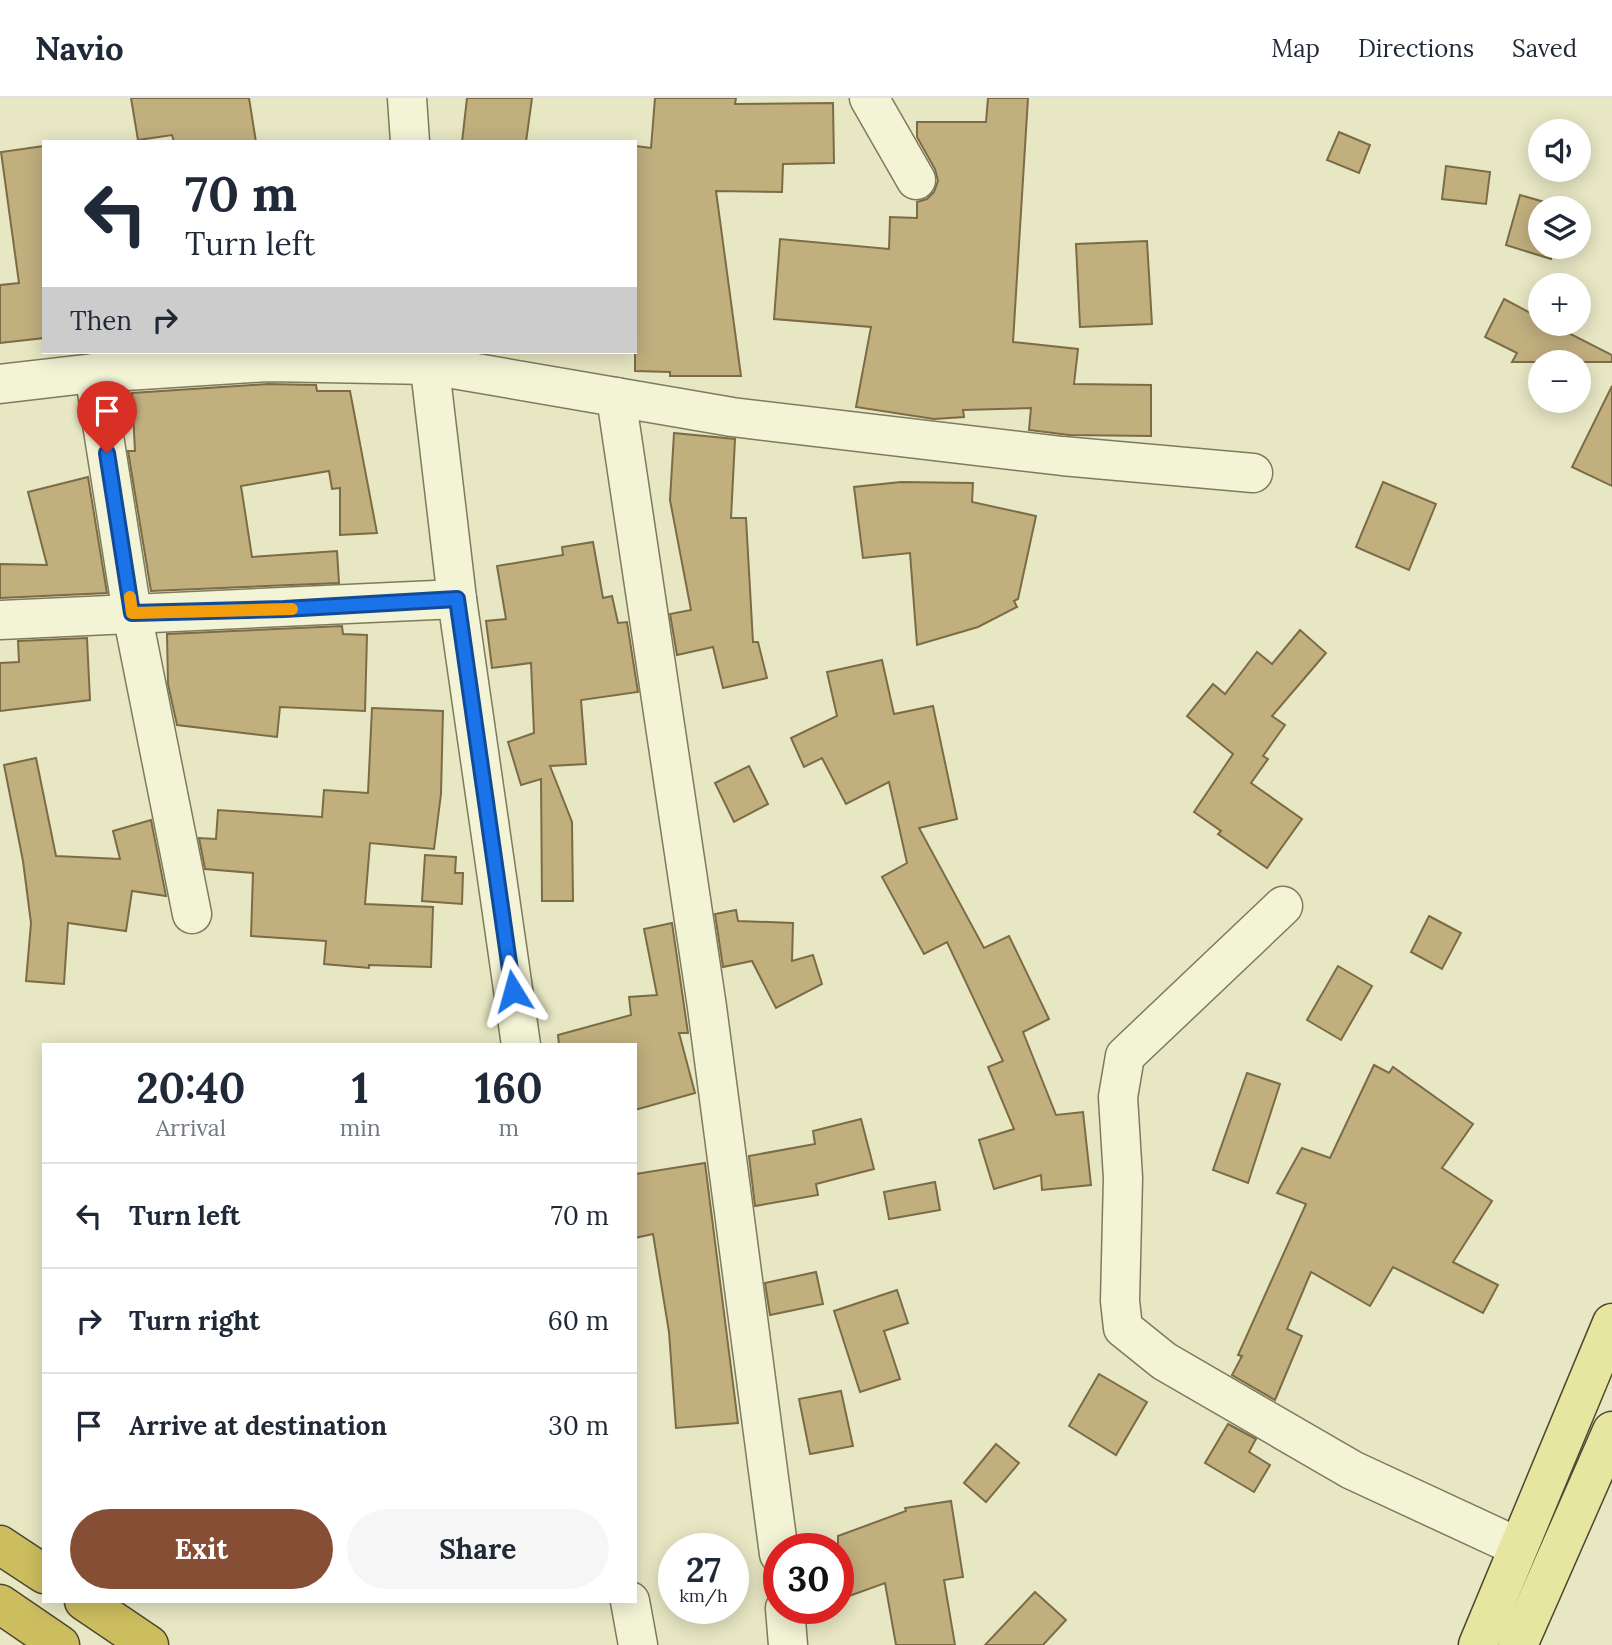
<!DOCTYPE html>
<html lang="en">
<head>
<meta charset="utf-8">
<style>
	:root { --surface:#fff; --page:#f6f6f7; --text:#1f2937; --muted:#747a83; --line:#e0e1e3; --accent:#864e35 }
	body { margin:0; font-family:Lora,serif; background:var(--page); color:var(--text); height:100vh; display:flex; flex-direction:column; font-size:26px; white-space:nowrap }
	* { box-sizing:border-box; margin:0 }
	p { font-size:23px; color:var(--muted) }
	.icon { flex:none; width:38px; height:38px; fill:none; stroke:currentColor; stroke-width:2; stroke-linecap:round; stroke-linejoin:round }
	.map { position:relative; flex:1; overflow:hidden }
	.details { position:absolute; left:42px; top:945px; width:595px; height:560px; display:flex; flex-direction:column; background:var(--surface); border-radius:0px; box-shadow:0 4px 18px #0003 }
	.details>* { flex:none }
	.hud { position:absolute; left:42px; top:42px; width:595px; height:214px; border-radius:0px; box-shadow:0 4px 18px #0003; background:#fff; color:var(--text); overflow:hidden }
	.buttons { position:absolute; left:1528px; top:21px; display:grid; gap:14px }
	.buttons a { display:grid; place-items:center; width:63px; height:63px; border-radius:50%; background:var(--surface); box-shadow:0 4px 18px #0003; font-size:35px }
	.speed { position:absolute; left:658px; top:1435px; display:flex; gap:14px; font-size:35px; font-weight:700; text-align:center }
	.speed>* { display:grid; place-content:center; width:91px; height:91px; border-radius:50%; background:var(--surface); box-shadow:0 4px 18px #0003; line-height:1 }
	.speed small { font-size:18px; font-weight:400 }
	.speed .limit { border:10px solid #d22; background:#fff; color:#111 }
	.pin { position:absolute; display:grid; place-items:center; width:60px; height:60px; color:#fff; margin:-72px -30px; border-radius:50% 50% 50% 0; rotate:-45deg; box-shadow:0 0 7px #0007 }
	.pin .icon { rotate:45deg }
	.me { position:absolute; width:77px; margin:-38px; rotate:352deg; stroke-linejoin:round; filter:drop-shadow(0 0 5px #0008) }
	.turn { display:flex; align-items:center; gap:24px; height:147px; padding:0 28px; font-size:32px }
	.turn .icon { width:91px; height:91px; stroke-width:2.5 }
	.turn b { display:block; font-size:49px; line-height:60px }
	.then { display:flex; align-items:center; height:66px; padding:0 28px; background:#0003; gap:14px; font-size:26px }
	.eta { display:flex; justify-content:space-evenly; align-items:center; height:119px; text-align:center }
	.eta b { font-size:42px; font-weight:700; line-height:49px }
	.cta { display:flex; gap:14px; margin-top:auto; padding:14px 28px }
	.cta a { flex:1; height:80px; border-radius:42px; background:var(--accent); color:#fff; font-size:28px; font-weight:700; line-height:80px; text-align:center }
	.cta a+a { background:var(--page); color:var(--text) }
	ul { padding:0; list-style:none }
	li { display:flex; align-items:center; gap:21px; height:105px; padding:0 28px; border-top:2px solid var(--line) }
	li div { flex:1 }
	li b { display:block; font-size:26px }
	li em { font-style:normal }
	header { display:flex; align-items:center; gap:42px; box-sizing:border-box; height:98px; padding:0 35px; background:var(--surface); border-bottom:2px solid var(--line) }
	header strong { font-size:33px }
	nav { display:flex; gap:38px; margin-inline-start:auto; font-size:24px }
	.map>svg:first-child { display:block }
	.building { fill:#c1af7e; stroke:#7b6c46; stroke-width:2 }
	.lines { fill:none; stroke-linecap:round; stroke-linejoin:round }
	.minor-casing { stroke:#7f7a5d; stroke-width:41 }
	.major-casing { stroke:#4e4730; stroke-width:41 }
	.highway-casing { stroke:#4e4730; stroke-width:41 }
	.minor { stroke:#f3f3d5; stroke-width:38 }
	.major { stroke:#e6e6a0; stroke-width:38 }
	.highway { stroke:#ccbe5f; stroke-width:38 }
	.route-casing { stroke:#114b97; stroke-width:18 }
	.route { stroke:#1a73e8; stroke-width:12 }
	.slow { stroke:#f59e0b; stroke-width:12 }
</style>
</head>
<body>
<header>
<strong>Navio</strong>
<nav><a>Map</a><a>Directions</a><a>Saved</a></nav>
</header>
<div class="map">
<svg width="1612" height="1547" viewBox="0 0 1612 1547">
	<rect width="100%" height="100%" fill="#e7e7c4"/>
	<!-- building -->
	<g class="building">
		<path d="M131,0H249L256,44H174L172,37L138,42Z"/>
		<path d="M467,0H532L526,44H462Z"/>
		<path d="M655,0H736L735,6L833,5L834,65L783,66L782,94L716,93L741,278H670V274L635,273V48L651,50Z"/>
		<path d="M988,0H1028L1013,244L1078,251L1074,286L1151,287V338L1069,337L1029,332L1031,310L963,312L964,319L934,321L856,309L871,229L774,221L780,141L889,151L890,119L917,120V104L927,101L934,94L938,83L935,71L917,39V24H986Z"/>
		<path d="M1339,34L1370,47L1359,75L1327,62Z"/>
		<path d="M44,48V240L0,245V187L19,185L1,54Z"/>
		<path d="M1446,68L1490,74L1486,106L1442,101Z"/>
		<path d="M1520,97L1565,110H1540V149H1555L1551,161L1506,147Z"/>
		<path d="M1147,143L1152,226L1080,229L1076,146Z"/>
		<path d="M1504,201L1540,220V226H1551L1612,257V264H1512L1517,255L1485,239Z"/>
		<path d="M268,286L316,287L317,293H350L377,435L340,437V390L332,391L329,373L241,388L252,459L337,453L339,485L151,493L128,353H135L132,295Z"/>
		<path d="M1612,288V388L1572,369Z"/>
		<path d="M674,335L735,341L731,420H746L753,544H758L767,580L723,590L713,549L677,557L670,516L691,512L670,402Z"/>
		<path d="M88,379L107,495L0,500V466L47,467L28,394Z"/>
		<path d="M901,384L973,385L972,404L1036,418L1018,501L1014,503L1017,509L978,529L917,547L910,455L863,460L854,389Z"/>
		<path d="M1383,384L1436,406L1409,472L1356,449Z"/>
		<path d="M593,444L603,500L612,498L618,525L627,524L638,594L581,602L586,666L550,668L572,724L573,803H542L541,681L521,687L508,644L534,635L531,565L492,570L486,523L506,521L497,468L563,457L562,449Z"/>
		<path d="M342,528L343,536L367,537L365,613L280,609L277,639L177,627L168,586L167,536Z"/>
		<path d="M1300,532L1326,555L1272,618L1285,627L1263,658L1268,661L1251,685L1302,721L1267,770L1218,736L1221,733L1194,714L1233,656L1187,618L1213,586L1225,596L1257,554L1272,566Z"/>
		<path d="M87,540L90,602L0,613V565L19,564L18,543Z"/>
		<path d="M882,562L894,616L933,608L957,721L919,730L984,850L1009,838L1049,921L1023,934L1056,1017L1083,1014L1091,1087L1042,1092L1041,1077L994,1091L979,1042L1014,1031L988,969L1003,963L947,844L924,856L882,779L907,765L889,684L846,706L822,660L804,669L791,640L837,618L827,574Z"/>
		<path d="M372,610L443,613L441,696L434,751L370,745L365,806L433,809L431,869L369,867V870L324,866L326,843L251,838L253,775L205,771L199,740L216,741L218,712L322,719L324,692L368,695Z"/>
		<path d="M36,660L56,758L120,761L113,733L151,722L166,798L132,793L126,833L68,825L64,886L26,883L31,825L23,763L4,667Z"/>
		<path d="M749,668L768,706L734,724L715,685Z"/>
		<path d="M425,757L456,759L455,775H463L462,806L422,803Z"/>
		<path d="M736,812L738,823L793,825L792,863L813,857L822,886L776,910L752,863L723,869L715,816Z"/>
		<path d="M1429,818L1461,835L1442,871L1411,854Z"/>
		<path d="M672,825L688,935H679L695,995L635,1012V947H559L558,937L631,917L629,899L657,897L644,831Z"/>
		<path d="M1338,868L1372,888L1341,942L1307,922Z"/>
		<path d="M1374,967L1389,975L1393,969L1473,1026L1442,1070L1492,1103L1453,1164L1498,1187L1483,1215L1393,1169L1370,1208L1311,1174L1287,1231L1302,1238L1275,1302L1232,1277L1242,1258L1238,1257L1306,1106L1277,1095L1302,1050L1330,1060Z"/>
		<path d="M1247,975L1280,986L1248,1085L1213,1072Z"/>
		<path d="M861,1021L874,1071L816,1086L818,1097L755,1108L749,1058L815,1046L813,1033Z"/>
		<path d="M705,1065L738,1325L676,1330L669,1234L653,1136L635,1140V1076Z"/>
		<path d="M935,1084L940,1112L889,1121L884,1094Z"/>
		<path d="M816,1174L823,1206L770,1217L765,1185Z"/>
		<path d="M897,1192L908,1225L884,1233L900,1281L860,1294L834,1213Z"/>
		<path d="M1099,1276L1147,1304L1116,1357L1069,1328Z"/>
		<path d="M841,1293L853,1348L810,1356L799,1301Z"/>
		<path d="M1228,1326L1256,1341L1249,1354L1270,1367L1254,1394L1205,1365Z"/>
		<path d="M996,1346L1019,1365L986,1404L964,1385Z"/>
		<path d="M951,1403L963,1479L944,1482L955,1547H896L885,1485L838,1502V1438L906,1413L905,1410Z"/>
		<path d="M1035,1494L1066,1522L1043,1547H985Z"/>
	</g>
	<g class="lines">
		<defs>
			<g id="minor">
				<path d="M407,0L410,44"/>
				<path d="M869,0L916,82"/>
				<path d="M428,254L457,501L521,947"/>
				<path d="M94,275L132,515L192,816"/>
				<path d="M0,286L94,275L268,264L430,267L732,319L1062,358L1253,375"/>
				<path d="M616,299L707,909L779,1456"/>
				<path d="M0,522L457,501"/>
				<path d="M1283,808L1125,958L1118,999L1123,1080L1120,1203L1123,1230L1164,1263L1352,1372L1518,1449"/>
				<path d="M630,1503L638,1547"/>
				<path d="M785,1510L788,1547"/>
			</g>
			<g id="major">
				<path d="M1478,1547L1612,1225"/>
				<path d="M1518,1547L1612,1333"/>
			</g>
			<g id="highway">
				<path d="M0,1447L44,1476"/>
				<path d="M84,1503L149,1547"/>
				<path d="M0,1506L60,1547"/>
			</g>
		</defs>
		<!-- minor casing -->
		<use href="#minor" class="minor-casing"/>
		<!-- major casing -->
		<use href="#major" class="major-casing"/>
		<!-- highway casing -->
		<use href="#highway" class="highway-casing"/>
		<!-- minor -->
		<use href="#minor" class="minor"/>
		<!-- major -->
		<use href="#major" class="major"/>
		<!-- highway -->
		<use href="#highway" class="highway"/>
	</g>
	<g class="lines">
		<defs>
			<path id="route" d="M107,355L132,515L284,511L457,501L513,893"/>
		</defs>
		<!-- route casing -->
		<use href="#route" class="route-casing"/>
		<!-- route -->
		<use href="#route" class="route"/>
		<!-- slow -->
		<path class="slow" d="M130,499L132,515L292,511"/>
	</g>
</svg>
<div class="buttons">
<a><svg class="icon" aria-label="sound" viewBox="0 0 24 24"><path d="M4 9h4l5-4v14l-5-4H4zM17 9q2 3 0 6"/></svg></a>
<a><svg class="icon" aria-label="layers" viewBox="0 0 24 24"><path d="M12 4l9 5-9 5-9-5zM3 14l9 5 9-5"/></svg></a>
<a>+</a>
<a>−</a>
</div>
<div class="speed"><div>27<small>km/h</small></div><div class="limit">30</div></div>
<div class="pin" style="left:107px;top:355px;background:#d93025"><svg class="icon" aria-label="arrive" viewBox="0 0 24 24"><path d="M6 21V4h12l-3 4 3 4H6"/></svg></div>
<svg class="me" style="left:513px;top:893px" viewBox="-20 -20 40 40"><path d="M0-17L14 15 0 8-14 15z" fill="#1a73e8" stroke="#fff" stroke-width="4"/></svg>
<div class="hud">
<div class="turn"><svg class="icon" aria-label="left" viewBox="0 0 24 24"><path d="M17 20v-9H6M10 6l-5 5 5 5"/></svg><div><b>70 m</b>Turn left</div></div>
<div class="then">Then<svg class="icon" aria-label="right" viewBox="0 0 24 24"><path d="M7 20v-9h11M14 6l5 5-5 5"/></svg></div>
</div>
<section class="details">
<div class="eta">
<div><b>20:40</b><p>Arrival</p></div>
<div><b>1</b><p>min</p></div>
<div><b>160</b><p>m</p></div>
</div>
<ul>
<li><svg class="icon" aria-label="left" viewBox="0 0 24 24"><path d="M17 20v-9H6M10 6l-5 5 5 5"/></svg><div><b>Turn left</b></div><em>70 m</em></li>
<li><svg class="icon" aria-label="right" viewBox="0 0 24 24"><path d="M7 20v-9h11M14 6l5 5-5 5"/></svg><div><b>Turn right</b></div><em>60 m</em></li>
<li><svg class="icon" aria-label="arrive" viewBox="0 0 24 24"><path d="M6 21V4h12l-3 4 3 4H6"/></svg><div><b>Arrive at destination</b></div><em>30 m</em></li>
</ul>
<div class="cta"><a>Exit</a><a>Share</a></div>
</section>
</div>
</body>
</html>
